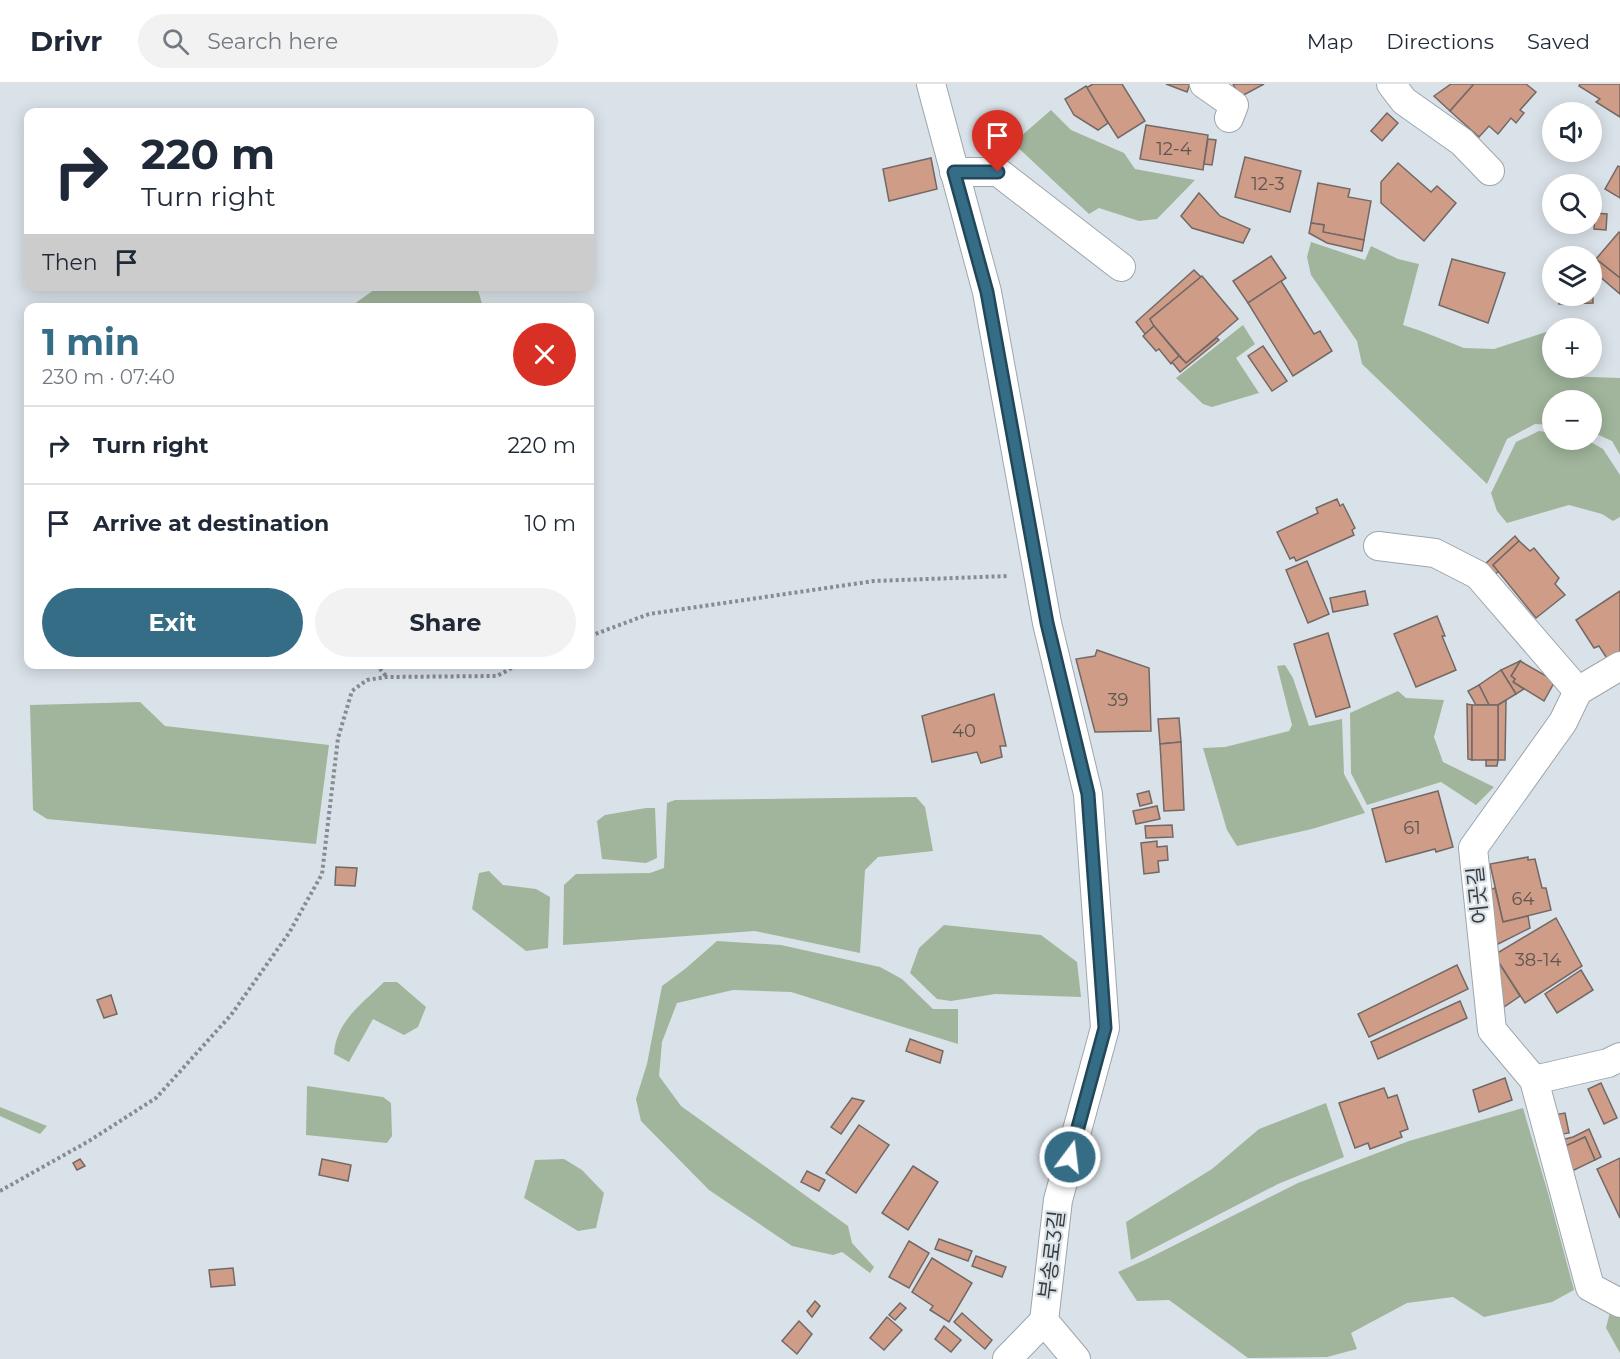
<!DOCTYPE html>
<html lang="en">
<head>
<meta charset="utf-8">
<style>
	:root { --surface:#fff; --page:#f2f2f3; --text:#1f2937; --muted:#747a83; --line:#e0e1e3; --accent:#356d87 }
	body { margin:0; font-family:Montserrat,"Noto Sans KR",sans-serif; background:var(--page); color:var(--text); height:100vh; display:flex; flex-direction:column; font-size:22px; white-space:nowrap }
	* { box-sizing:border-box; margin:0 }
	p { font-size:20px; color:var(--muted) }
	.icon { flex:none; width:33px; height:33px; fill:none; stroke:currentColor; stroke-width:2; stroke-linecap:round; stroke-linejoin:round }
	.map { position:relative; flex:1; overflow:hidden }
	.side { position:absolute; left:24px; top:219px; width:570px; height:366px; display:flex; flex-direction:column; background:var(--surface); border-radius:12px; box-shadow:0 3px 15px #0003 }
	.side>* { flex:none }
	.guide { position:absolute; left:24px; top:24px; width:570px; height:183px; border-radius:12px; box-shadow:0 3px 15px #0003; background:#fff; color:var(--text); overflow:hidden }
	.buttons { position:absolute; left:1542px; top:18px; display:grid; gap:12px }
	.buttons a { display:grid; place-items:center; width:60px; height:60px; border-radius:50%; background:var(--surface); box-shadow:0 3px 15px #0003; font-size:30px }
	.pin { position:absolute; display:grid; place-items:center; width:51px; height:51px; color:#fff; margin:-62px -26px; border-radius:50% 50% 50% 0; rotate:-45deg; box-shadow:0 0 6px #0007 }
	.pin .icon { rotate:45deg }
	.me { position:absolute; width:66px; margin:-33px; rotate:15deg; stroke-linejoin:round; filter:drop-shadow(0 0 4px #0008) }
	.turn { display:flex; align-items:center; gap:21px; height:126px; padding:0 18px; font-size:27px }
	.turn .icon { width:78px; height:78px; stroke-width:2.5 }
	.turn b { display:block; font-size:42px; line-height:51px }
	.then { display:flex; align-items:center; height:57px; padding:0 18px; background:#0003; gap:12px; font-size:22px }
	.round { display:grid; place-items:center; flex:none; width:63px; height:63px; border-radius:32px; background:var(--page) }
	.head { display:flex; align-items:center; justify-content:space-between; height:102px; padding:0 18px }
	h1 { font-size:36px; font-weight:700; line-height:45px; color:var(--accent) }
	.action { display:flex; gap:12px; margin-top:auto; padding:12px 18px }
	.action a { flex:1; height:69px; border-radius:36px; background:var(--accent); color:#fff; font-size:24px; font-weight:700; line-height:69px; text-align:center }
	.action a+a { background:var(--page); color:var(--text) }
	ul { padding:0; list-style:none }
	li { display:flex; align-items:center; gap:18px; height:78px; padding:0 18px; border-top:2px solid var(--line) }
	li div { flex:1 }
	li b { display:block; font-size:22px }
	li em { font-style:normal }
	header { display:flex; align-items:center; gap:36px; box-sizing:border-box; height:84px; padding:0 30px; background:var(--surface); border-bottom:2px solid var(--line) }
	header strong { font-size:28px }
	nav { display:flex; gap:33px; margin-inline-start:auto; font-size:21px }
	.search { width:420px; height:54px; background:var(--page); display:flex; align-items:center; gap:15px; box-sizing:border-box; padding:0 21px; border-radius:33px; color:var(--muted); font-size:22px }
	.map>svg:first-child { display:block }
	.green { fill:#a0b59b }
	.building { fill:#cf9c88; stroke:#726966; stroke-width:1.5 }
	.lines { fill:none; stroke-linecap:round; stroke-linejoin:round }
	.street-casing { stroke:#9ea5ac; stroke-width:30 }
	.path { stroke:#868c91; stroke-width:4; stroke-dasharray:3 3; stroke-linecap:butt }
	.street { stroke:#fff; stroke-width:28 }
	.route-casing { stroke:#224758; stroke-width:15 }
	.route { stroke:#356d87; stroke-width:10 }
	.labels { text-anchor:middle; stroke-width:4.5; stroke-linejoin:round; paint-order:stroke }
	.number-label { font-size:18px; fill:#5e5551 }
	.street-label { font-size:21px; fill:#393d3f; stroke:#dae2e9 }
</style>
</head>
<body>
<header>
<strong>Drivr</strong>
<div class="search"><svg class="icon" aria-label="search" viewBox="0 0 24 24"><circle cx="10" cy="10" r="6"/><path d="M15 15l6 6"/></svg>Search here</div>
<nav><a>Map</a><a>Directions</a><a>Saved</a></nav>
</header>
<div class="map">
<svg width="1620" height="1275" viewBox="0 0 1620 1275">
	<rect width="100%" height="100%" fill="#dae2e9"/>
	<!-- green -->
	<g class="green">
		<path d="M1051,26L1071,46L1124,69L1135,85L1195,96L1157,135L1139,137L1099,124L1089,130L1013,59Z"/>
		<path d="M1311,158L1365,176L1371,162L1398,175L1419,180L1403,241L1421,247L1464,264L1494,265L1552,246V284H1565L1562,292L1620,294V371L1612,357L1592,348V316H1552V341L1535,340L1507,355L1487,400L1362,280L1357,257L1311,191L1307,173Z"/>
		<path d="M378,203H477L483,223H350Z"/>
		<path d="M1243,241L1255,260L1236,274L1259,309L1212,323L1203,320L1176,294Z"/>
		<path d="M1539,347L1552,349V356H1587L1603,365L1620,391V433L1613,437L1602,430L1569,421L1507,439L1497,427L1491,409L1516,358Z"/>
		<path d="M1285,581L1293,594L1309,642L1342,635L1344,690L1365,729L1312,745L1237,762L1227,746L1203,664L1225,663L1289,647L1292,641L1277,582Z"/>
		<path d="M1398,607L1406,614L1444,616L1434,653L1443,678L1494,703L1476,721L1441,698L1367,721L1351,689L1350,629Z"/>
		<path d="M140,618L165,642L329,661L316,760L47,735L33,726L30,621Z"/>
		<path d="M916,713L925,723L933,767L878,773L865,786L860,869L755,847L563,861L564,801L576,790L650,789L664,784L667,719L675,716Z"/>
		<path d="M646,724H655L657,774L646,779L602,775L597,737L605,731Z"/>
		<path d="M489,787L503,801L536,805L550,813L548,864L526,867L472,825L479,789Z"/>
		<path d="M944,841L1041,851L1077,878L1081,913L995,910L951,917L937,915L910,889L919,864Z"/>
		<path d="M717,857L781,861L880,883L902,895L933,925H958V960L791,908L733,906L677,919L662,958L659,992L681,1022L848,1142L852,1159L874,1183L870,1189L842,1168L833,1171L792,1162L709,1106L641,1037L636,1015L647,980L662,902L685,885Z"/>
		<path d="M384,898H397L426,923L418,943L404,951L373,935L349,978L334,970C336,937 362,920 384,898Z"/>
		<path d="M307,1002L383,1013L391,1019L392,1052L387,1059L306,1051Z"/>
		<path d="M1326,1019L1344,1073L1278,1100L1131,1176L1126,1138L1212,1085L1259,1045Z"/>
		<path d="M0,1023L47,1042L40,1050L0,1032Z"/>
		<path d="M1523,1024L1548,1109L1574,1206L1552,1218L1484,1233L1453,1213L1407,1219L1351,1249L1357,1265L1327,1273L1248,1274L1169,1216L1137,1217L1118,1188L1149,1174L1298,1099L1409,1057Z"/>
		<path d="M564,1075L582,1086L604,1109L596,1144L578,1147L524,1114L535,1076Z"/>
		<path d="M1610,1228L1620,1234V1269L1606,1244Z"/>
	</g>
	<!-- building -->
	<g class="building">
		<path d="M1093,0H1122L1145,37L1118,54L1086,4Z"/>
		<path d="M1166,0H1190L1187,8Z"/>
		<path d="M1233,0H1264L1240,13Z"/>
		<path d="M1451,0H1474L1450,27L1434,12Z"/>
		<path d="M1474,0H1526L1536,8L1520,26L1524,29L1516,39L1511,34L1498,50L1489,42L1479,53L1450,27Z"/>
		<path d="M1580,0H1620V33L1596,18L1600,15L1579,2Z"/>
		<path d="M1086,2L1108,39L1098,46L1074,31L1065,15Z"/>
		<path d="M1387,29L1398,39L1382,57L1371,47Z"/>
		<path d="M1146,41L1208,51L1203,86L1140,75Z"/>
		<path d="M1208,55L1216,56L1212,81L1204,80Z"/>
		<path d="M1245,73L1301,87L1290,128L1235,113Z"/>
		<path d="M931,74L937,105L889,117L883,85Z"/>
		<path d="M1398,79L1431,108L1437,102L1456,119L1424,157L1381,119V98Z"/>
		<path d="M1618,82L1620,83V114L1605,105Z"/>
		<path d="M1318,99L1350,105L1348,113L1371,117L1364,156L1323,148L1324,141L1311,139Z"/>
		<path d="M1199,109L1220,132L1250,145L1243,159L1192,144L1181,132Z"/>
		<path d="M1595,129L1607,130L1606,146L1594,145Z"/>
		<path d="M1311,139L1324,141L1323,148L1364,156L1362,167L1327,159L1309,149Z"/>
		<path d="M1619,148L1620,149V194L1596,175Z"/>
		<path d="M1271,172L1286,194L1248,219L1233,197Z"/>
		<path d="M1452,175L1505,189L1488,239L1439,221Z"/>
		<path d="M1596,175L1620,194V210L1592,186V181Z"/>
		<path d="M1194,186L1201,193L1150,235L1154,242L1145,250L1136,238Z"/>
		<path d="M1202,192L1238,235L1186,279L1154,242L1150,235Z"/>
		<path d="M1281,197L1314,250L1320,247L1332,267L1293,292L1248,219Z"/>
		<path d="M1592,205H1593V219L1559,220V212H1592Z"/>
		<path d="M1154,242L1179,272L1171,280L1159,265L1156,267L1143,252Z"/>
		<path d="M1217,254L1219,256L1180,288L1172,278L1179,272L1186,279Z"/>
		<path d="M1263,262L1287,297L1272,307L1248,272Z"/>
		<path d="M1337,415L1340,422L1343,420L1355,444L1352,446L1354,451L1296,477L1294,473L1290,475L1277,448L1318,429L1316,424Z"/>
		<path d="M1515,452L1519,457L1493,481L1499,487L1493,492L1484,481Z"/>
		<path d="M1519,457L1530,467L1534,464L1559,494L1555,500L1565,511L1536,534L1493,481Z"/>
		<path d="M1307,477L1329,530L1308,539L1286,486Z"/>
		<path d="M1365,507L1368,521L1333,528L1330,514Z"/>
		<path d="M1620,507V568L1608,576L1599,562L1594,564L1576,536Z"/>
		<path d="M1437,532L1445,552H1442L1456,586L1416,603L1394,550Z"/>
		<path d="M1328,549L1350,623L1316,633L1294,560Z"/>
		<path d="M1097,566L1149,584L1151,647L1095,648L1076,575L1095,572Z"/>
		<path d="M1520,577L1555,597L1544,617L1513,598L1515,595L1511,592Z"/>
		<path d="M1520,577L1511,592L1515,595L1513,598L1524,605L1516,610L1501,586Z"/>
		<path d="M1501,586L1516,610L1498,621H1489L1479,601Z"/>
		<path d="M1479,601L1489,621H1476L1468,607Z"/>
		<path d="M994,610L1006,662H1000L1002,673L981,679L977,668L932,678L922,632Z"/>
		<path d="M1506,616L1505,676H1498V621Z"/>
		<path d="M1467,620L1472,621V676L1468,675Z"/>
		<rect x="1472" y="621" width="26" height="55"/>
		<path d="M1179,634L1181,658L1160,660L1158,635Z"/>
		<path d="M1181,658L1184,726L1164,727L1160,660Z"/>
		<path d="M1486,676H1498L1497,682H1486Z"/>
		<path d="M1149,707L1152,719L1140,722L1137,710Z"/>
		<path d="M1438,707L1453,763L1436,768L1435,765L1386,778L1372,725Z"/>
		<path d="M1157,722L1160,735L1136,740L1133,727Z"/>
		<path d="M1172,741L1173,753L1146,754L1145,742Z"/>
		<path d="M1157,757V763L1167,762L1168,776L1158,777L1159,788L1144,790L1141,759Z"/>
		<path d="M1528,773V776L1535,775L1542,804H1546L1551,826L1503,838L1490,780Z"/>
		<path d="M336,783L357,784L355,802L335,801Z"/>
		<path d="M1495,804L1503,838L1528,832L1530,844L1494,862L1486,807Z"/>
		<path d="M1556,834L1582,882L1525,919L1494,871Z"/>
		<path d="M1494,871L1520,912L1504,923Z"/>
		<path d="M1457,881L1468,905L1369,953L1358,930Z"/>
		<path d="M1581,886L1593,906L1557,929L1545,910Z"/>
		<path d="M111,911L117,930L104,934L97,916Z"/>
		<path d="M1460,917L1467,934L1378,975L1371,958Z"/>
		<path d="M910,955L943,967L940,979L906,967Z"/>
		<path d="M1505,994L1512,1016L1479,1028L1473,1006Z"/>
		<path d="M1601,999L1617,1034L1604,1040L1588,1005Z"/>
		<path d="M1384,1004L1388,1014L1397,1011L1408,1045L1400,1048L1402,1053L1370,1065L1368,1059L1355,1064L1339,1019Z"/>
		<path d="M852,1014L864,1017L841,1050L831,1043Z"/>
		<path d="M1565,1029L1569,1049L1557,1051L1553,1031Z"/>
		<path d="M859,1041L889,1061L856,1109L826,1089Z"/>
		<path d="M1589,1045L1601,1073L1595,1076L1585,1053L1559,1065L1557,1057L1573,1053Z"/>
		<path d="M1585,1053L1595,1076L1570,1088L1559,1065Z"/>
		<path d="M1620,1074V1134L1597,1085Z"/>
		<path d="M80,1075L85,1082L77,1086L73,1079Z"/>
		<path d="M322,1075L351,1081L348,1097L319,1091Z"/>
		<path d="M913,1082L938,1098L908,1146L882,1129Z"/>
		<path d="M807,1087L825,1096L819,1107L801,1098Z"/>
		<path d="M939,1155L972,1167L968,1177L935,1165Z"/>
		<path d="M909,1157L929,1169L909,1204L889,1193Z"/>
		<path d="M976,1172L1006,1183L1002,1193L972,1182Z"/>
		<path d="M932,1174L972,1199L949,1238L930,1226L933,1222L912,1208Z"/>
		<path d="M233,1184L235,1201L211,1203L209,1186Z"/>
		<path d="M815,1217L820,1222L812,1233L807,1227Z"/>
		<path d="M900,1219L906,1224L895,1236L889,1231Z"/>
		<path d="M962,1229L992,1256L985,1265L954,1238Z"/>
		<path d="M887,1233L902,1246L884,1266L870,1254Z"/>
		<path d="M799,1237L812,1250L797,1270L782,1257Z"/>
		<path d="M944,1242L961,1256L951,1268L935,1255Z"/>
	</g>
	<g class="lines">
		<defs>
			<g id="street">
				<path d="M931,0L987,208L1047,539L1088,710L1105,944L1058,1116L1044,1237L1076,1275"/>
				<path d="M1204,0L1234,21L1229,34"/>
				<path d="M1391,0L1404,17L1462,58L1490,87"/>
				<path d="M954,88H998L1121,183"/>
				<path d="M1378,462L1435,469L1478,491L1578,607"/>
				<path d="M1620,582L1578,607L1563,638L1473,764L1492,946L1534,996L1590,1203L1620,1219"/>
				<path d="M1534,996L1608,979L1620,973"/>
				<path d="M1007,1275L1044,1237"/>
			</g>
		</defs>
		<!-- street casing -->
		<use href="#street" class="street-casing"/>
		<!-- path -->
		<g class="path">
			<path d="M590,552L649,530L874,497L1008,492"/>
			<path d="M376,580L386,592"/>
			<path d="M0,1107L89,1057L156,1014L231,931L289,849L322,790L338,654L352,607L367,596L386,593L497,592L519,580"/>
		</g>
		<!-- street -->
		<use href="#street" class="street"/>
	</g>
	<g class="lines">
		<defs>
			<path id="route" d="M998,88H954L987,208L1047,539L1088,710L1105,944L1070,1073"/>
		</defs>
		<!-- route casing -->
		<use href="#route" class="route-casing"/>
		<!-- route -->
		<use href="#route" class="route"/>
	</g>
	<g class="labels">
		<!-- number labels -->
		<g class="number-label">
			<text x="1174" y="71">12-4</text>
			<text x="1268" y="106">12-3</text>
			<text x="1118" y="622">39</text>
			<text x="964" y="653">40</text>
			<text x="1412" y="750">61</text>
			<text x="1523" y="821">64</text>
			<text x="1538" y="882">38-14</text>
		</g>
		<!-- street labels -->
		<g class="street-label">
			<text transform="translate(1478 811) rotate(-96)" y="7">어곳길</text>
			<text transform="translate(1052 1171) rotate(-83)" y="7">부송로3길</text>
		</g>
	</g>
</svg>
<div class="buttons">
<a><svg class="icon" aria-label="sound" viewBox="0 0 24 24"><path d="M4 9h4l5-4v14l-5-4H4zM17 9q2 3 0 6"/></svg></a>
<a><svg class="icon" aria-label="search" viewBox="0 0 24 24"><circle cx="10" cy="10" r="6"/><path d="M15 15l6 6"/></svg></a>
<a><svg class="icon" aria-label="layers" viewBox="0 0 24 24"><path d="M12 4l9 5-9 5-9-5zM3 14l9 5 9-5"/></svg></a>
<a>+</a>
<a>−</a>
</div>
<div class="pin" style="left:998px;top:88px;background:#d93025"><svg class="icon" aria-label="arrive" viewBox="0 0 24 24"><path d="M6 21V4h12l-3 4 3 4H6"/></svg></div>
<svg class="me" style="left:1070px;top:1073px" viewBox="-20 -20 40 40"><circle r="17" fill="#356d87" stroke="#fff" stroke-width="3"/><path d="M0-11L8 9 0 5-8 9z" fill="#fff"/></svg>
<div class="guide">
<div class="turn"><svg class="icon" aria-label="right" viewBox="0 0 24 24"><path d="M7 20v-9h11M14 6l5 5-5 5"/></svg><div><b>220 m</b>Turn right</div></div>
<div class="then">Then<svg class="icon" aria-label="arrive" viewBox="0 0 24 24"><path d="M6 21V4h12l-3 4 3 4H6"/></svg></div>
</div>
<section class="side">
<div class="head"><div><h1>1 min</h1><p>230 m · 07:40</p></div><a class="round" style="background:#d93025;color:#fff"><svg class="icon" aria-label="close" viewBox="0 0 24 24"><path d="M6 6l12 12M18 6L6 18"/></svg></a></div>
<ul>
<li><svg class="icon" aria-label="right" viewBox="0 0 24 24"><path d="M7 20v-9h11M14 6l5 5-5 5"/></svg><div><b>Turn right</b></div><em>220 m</em></li>
<li><svg class="icon" aria-label="arrive" viewBox="0 0 24 24"><path d="M6 21V4h12l-3 4 3 4H6"/></svg><div><b>Arrive at destination</b></div><em>10 m</em></li>
</ul>
<div class="action"><a>Exit</a><a>Share</a></div>
</section>
</div>
</body>
</html>
